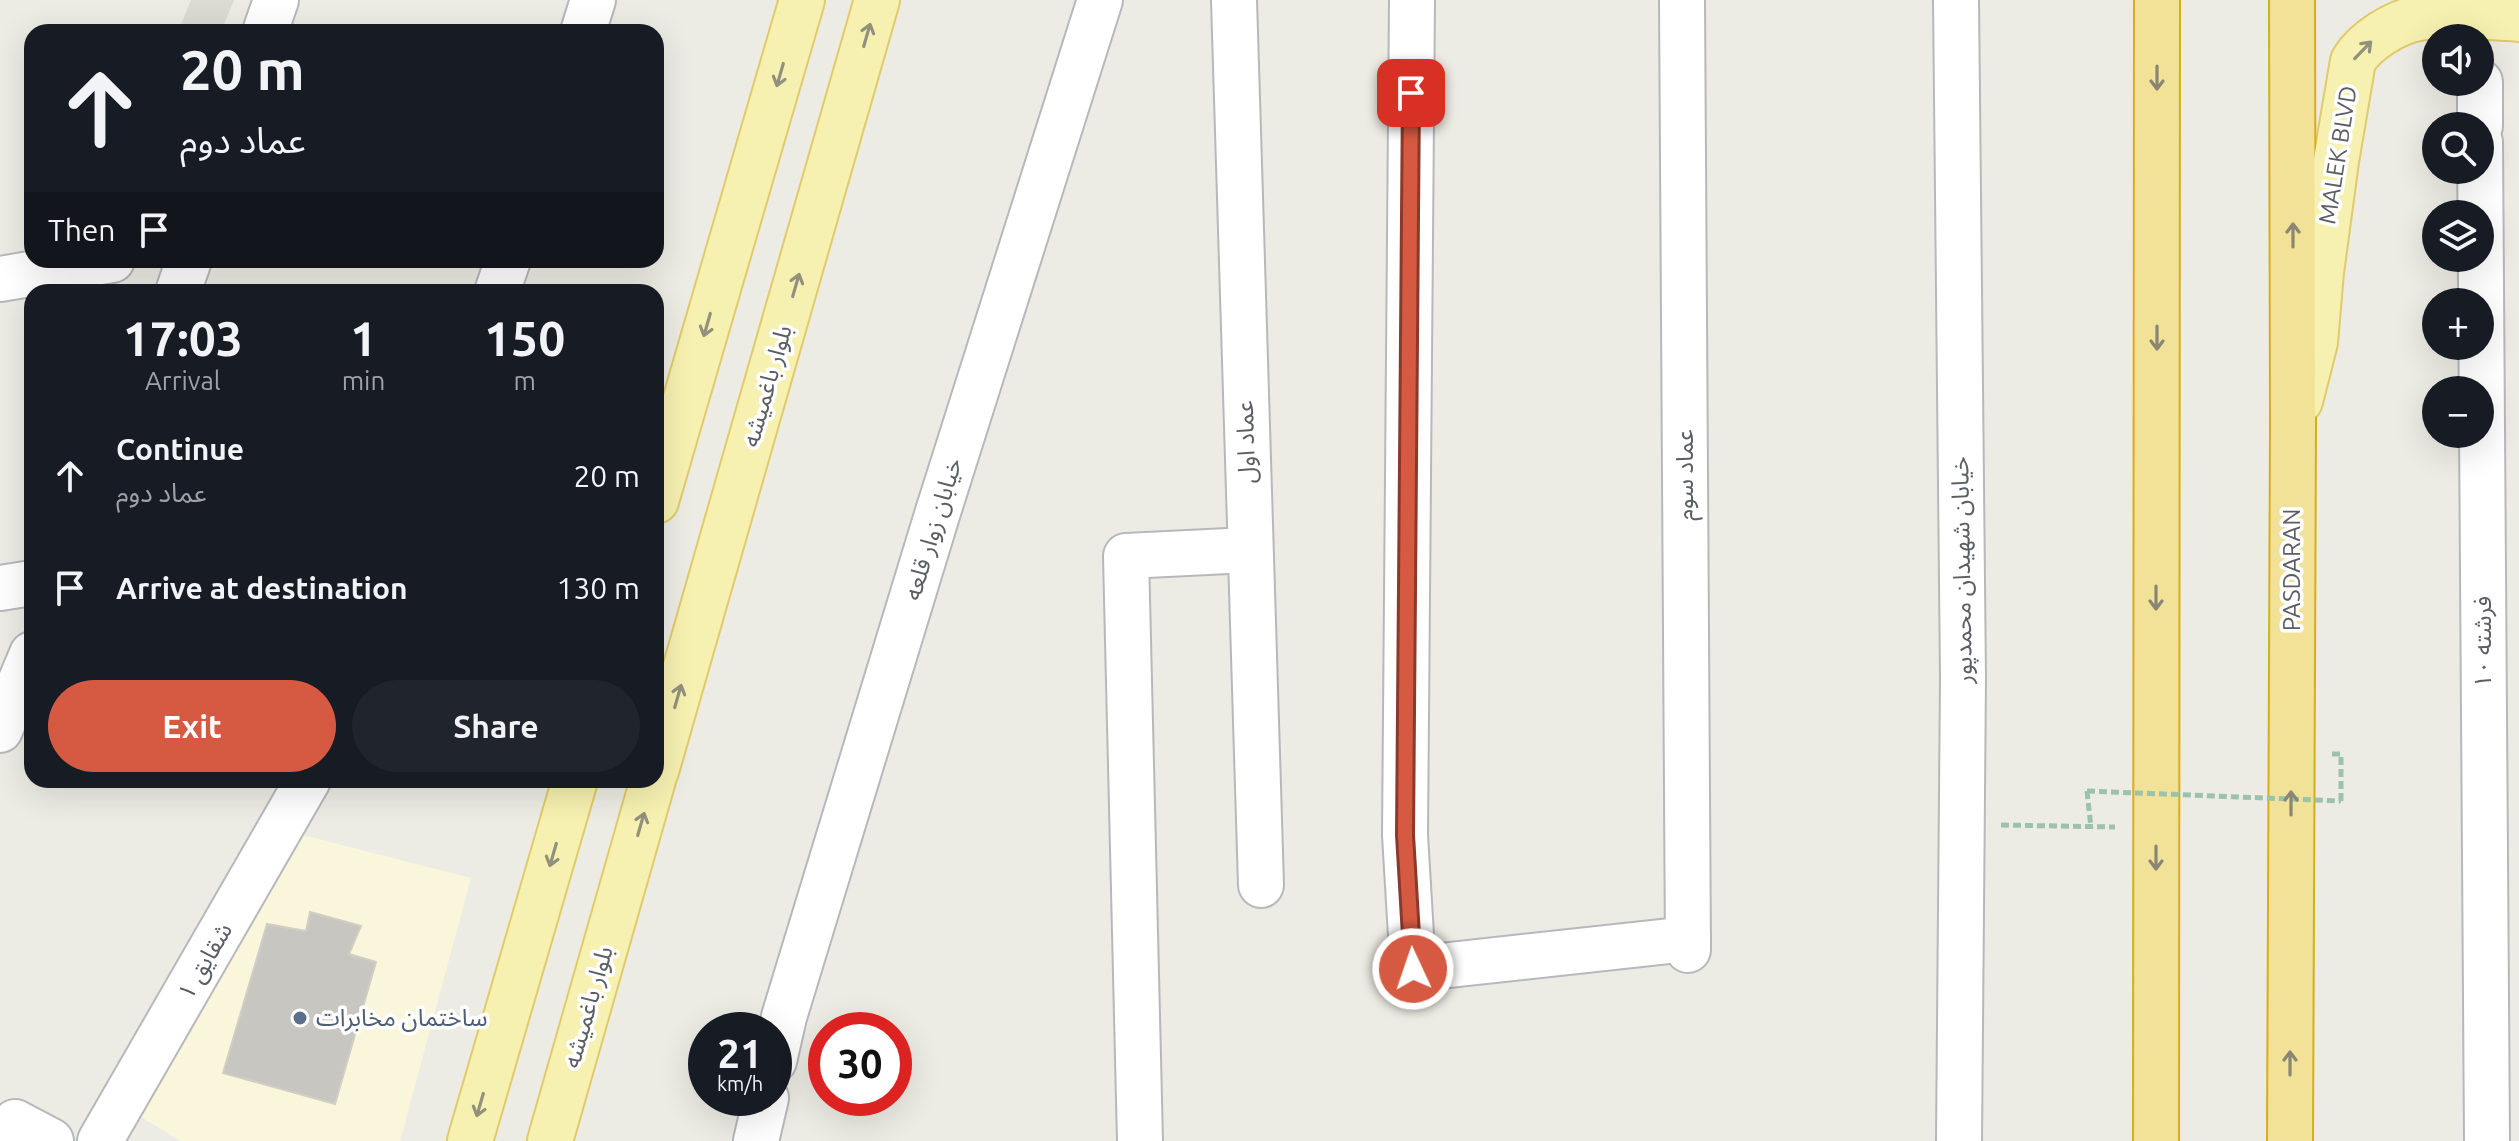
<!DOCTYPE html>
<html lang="en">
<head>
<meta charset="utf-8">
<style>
	:root { --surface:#171b24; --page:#20242c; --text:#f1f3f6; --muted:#9ea1a6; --accent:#d55a41 }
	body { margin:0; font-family:Ubuntu,"Noto Sans Arabic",sans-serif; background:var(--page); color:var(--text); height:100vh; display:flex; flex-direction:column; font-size:30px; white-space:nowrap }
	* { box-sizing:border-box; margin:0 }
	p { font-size:26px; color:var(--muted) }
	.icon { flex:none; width:44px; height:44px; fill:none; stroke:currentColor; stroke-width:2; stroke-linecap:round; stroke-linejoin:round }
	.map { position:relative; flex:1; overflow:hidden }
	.drawer { position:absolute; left:24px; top:284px; width:640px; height:504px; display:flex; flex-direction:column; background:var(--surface); border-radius:24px; box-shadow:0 8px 32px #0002 }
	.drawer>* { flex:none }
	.banner { position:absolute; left:24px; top:24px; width:640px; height:244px; border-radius:24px; box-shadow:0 8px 32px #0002; background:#171b24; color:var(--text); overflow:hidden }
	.tools { position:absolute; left:2422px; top:24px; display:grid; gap:16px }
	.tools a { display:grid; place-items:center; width:72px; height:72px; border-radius:50%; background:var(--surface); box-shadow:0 8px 32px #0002; font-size:40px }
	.speed { position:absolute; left:688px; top:1012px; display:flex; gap:16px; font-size:40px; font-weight:700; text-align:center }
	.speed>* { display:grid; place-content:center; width:104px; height:104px; border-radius:50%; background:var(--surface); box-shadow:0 8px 32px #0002; line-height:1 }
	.speed small { font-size:20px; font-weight:400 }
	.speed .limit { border:12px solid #d22; background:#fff; color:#111 }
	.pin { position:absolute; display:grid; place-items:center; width:68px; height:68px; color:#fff; margin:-34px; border-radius:16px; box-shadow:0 4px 12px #0006 }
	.me { position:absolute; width:88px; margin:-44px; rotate:357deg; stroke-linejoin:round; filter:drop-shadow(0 0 6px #0008) }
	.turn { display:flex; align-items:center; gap:28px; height:168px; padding:0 24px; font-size:36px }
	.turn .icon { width:104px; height:104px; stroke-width:2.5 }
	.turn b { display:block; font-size:56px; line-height:68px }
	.then { display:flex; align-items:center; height:76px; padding:0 24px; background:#0003; gap:16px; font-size:30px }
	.eta { display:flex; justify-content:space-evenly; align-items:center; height:136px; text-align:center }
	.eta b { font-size:48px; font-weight:700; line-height:56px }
	.button { display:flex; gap:16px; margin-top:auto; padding:16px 24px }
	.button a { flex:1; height:92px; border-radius:48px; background:var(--accent); color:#fff; font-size:32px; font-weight:700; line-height:92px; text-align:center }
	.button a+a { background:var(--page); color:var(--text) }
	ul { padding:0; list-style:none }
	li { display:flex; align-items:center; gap:24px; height:112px; padding:0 24px }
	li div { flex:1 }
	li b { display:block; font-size:30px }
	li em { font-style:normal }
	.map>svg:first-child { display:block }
	.commercial { fill:#faf6dc }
	.education { fill:#dcdbd2 }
	.building { fill:#c8c6c0; stroke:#d1cec3; stroke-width:2 }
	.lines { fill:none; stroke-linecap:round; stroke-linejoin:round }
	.minor-casing { stroke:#b6b8bc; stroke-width:48 }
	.major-casing { stroke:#e1ca69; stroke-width:48 }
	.highway-casing { stroke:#d7ad1a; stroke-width:48 }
	.path { stroke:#9dc2ab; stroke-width:5; stroke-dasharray:8 4; stroke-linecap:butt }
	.minor { stroke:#fff; stroke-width:44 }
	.major { stroke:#f6f1b0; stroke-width:44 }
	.highway { stroke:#f1e297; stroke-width:44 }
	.path-bridge { stroke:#9dc2ab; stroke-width:5; stroke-dasharray:8 4; stroke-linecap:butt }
	.oneway { stroke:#92917e }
	.oneway2 { stroke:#898673 }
	.route-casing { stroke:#8a3a2a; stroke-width:20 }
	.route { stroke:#d55a41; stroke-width:14 }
	.service-dot { fill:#5c6f8a; stroke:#fff; stroke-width:3 }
	.labels { text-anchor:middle; stroke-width:7; stroke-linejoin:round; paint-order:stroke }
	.street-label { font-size:24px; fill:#5c5e63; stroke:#fff }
	.service-label { font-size:24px; fill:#4e5e75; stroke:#fff; text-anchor:start }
</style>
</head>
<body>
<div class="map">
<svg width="2519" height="1141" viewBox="0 0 2519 1141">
	<rect width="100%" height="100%" fill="#edece4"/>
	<!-- commercial -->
	<path class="commercial" d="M299,834L471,878L400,1141H181L136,1114Z"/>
	<!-- education -->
	<path class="education" d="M191,0H234L221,32H178Z"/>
	<!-- building -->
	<path class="building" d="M310,912L361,926L349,954L376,962L335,1104L223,1073L267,924L306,931Z"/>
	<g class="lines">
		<defs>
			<g id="minor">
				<path d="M1234,0L1261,885"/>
				<path d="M1412,0L1405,835L1413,969L1688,939"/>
				<path d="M1682,0L1688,950"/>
				<path d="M1956,0L1963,678L1959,1141"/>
				<path d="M265,32L276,0"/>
				<path d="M583,32L593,0"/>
				<path d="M2480,82V126"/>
				<path d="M2480,142L2487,1141"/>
				<path d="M0,279L112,260"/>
				<path d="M178,292L189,260"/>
				<path d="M497,292L508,260"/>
				<path d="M0,588L32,583"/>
				<path d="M0,730L32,654"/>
				<path d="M774,1061L784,1017L937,515L1100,0"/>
				<path d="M8,1141L15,1122L51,1141"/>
				<path d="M100,1141L308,780"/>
				<path d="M756,1141L766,1098"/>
				<path d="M1140,1141L1126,556L1249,550"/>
			</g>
			<g id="major">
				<path d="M2300,401L2315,342L2321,272L2336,161L2353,61C2365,41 2395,22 2419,18C2446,13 2491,17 2519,19"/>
				<path d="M656,501L802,0"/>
				<path d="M656,771L877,0"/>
				<path d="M470,1141L575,780"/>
				<path d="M550,1141L653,780"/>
			</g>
			<g id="highway">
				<path d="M2156,1141L2157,0"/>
				<path d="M2290,1141L2293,426L2292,0"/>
			</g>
		</defs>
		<!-- minor casing -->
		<use href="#minor" class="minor-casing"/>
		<!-- major casing -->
		<use href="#major" class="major-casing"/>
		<!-- highway casing -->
		<use href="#highway" class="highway-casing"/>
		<!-- path -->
		<g class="path">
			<path d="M2332,754H2341V801"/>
			<path d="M2087,791L2091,828"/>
			<path d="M2001,825L2115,827"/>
		</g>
		<!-- minor -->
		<use href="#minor" class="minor"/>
		<!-- major -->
		<use href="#major" class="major"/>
		<!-- highway -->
		<use href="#highway" class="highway"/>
		<!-- path-bridge -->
		<path class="path-bridge" d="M2087,791L2341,801"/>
	</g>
	<!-- one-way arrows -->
	<defs><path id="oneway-shaft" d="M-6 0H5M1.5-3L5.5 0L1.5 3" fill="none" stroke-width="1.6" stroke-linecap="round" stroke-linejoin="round" transform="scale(2)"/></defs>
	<g class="oneway">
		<use href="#oneway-shaft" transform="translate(867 35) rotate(-74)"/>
		<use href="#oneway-shaft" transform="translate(2363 50) rotate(-46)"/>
		<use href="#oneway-shaft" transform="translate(780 75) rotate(106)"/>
		<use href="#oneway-shaft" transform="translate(796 285) rotate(-74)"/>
		<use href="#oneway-shaft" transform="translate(707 325) rotate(106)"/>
		<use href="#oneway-shaft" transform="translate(678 696) rotate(-74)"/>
		<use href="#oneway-shaft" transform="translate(641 824) rotate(-74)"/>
		<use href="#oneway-shaft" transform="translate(553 855) rotate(106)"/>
		<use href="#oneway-shaft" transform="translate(480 1105) rotate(106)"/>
	</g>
	<g class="oneway2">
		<use href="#oneway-shaft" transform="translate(2157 78) rotate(90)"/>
		<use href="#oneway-shaft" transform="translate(2293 235) rotate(-90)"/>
		<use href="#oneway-shaft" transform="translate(2157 338) rotate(90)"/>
		<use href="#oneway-shaft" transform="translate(2156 598) rotate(90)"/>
		<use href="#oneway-shaft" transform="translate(2291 803) rotate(-90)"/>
		<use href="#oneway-shaft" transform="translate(2156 858) rotate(90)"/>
		<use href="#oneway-shaft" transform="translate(2290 1063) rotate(-90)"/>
	</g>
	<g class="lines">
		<defs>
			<path id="route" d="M1411,93L1405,835L1413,969"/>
		</defs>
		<!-- route casing -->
		<use href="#route" class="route-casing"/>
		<!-- route -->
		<use href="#route" class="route"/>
	</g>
	<!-- markers -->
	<circle class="service-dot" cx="300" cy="1018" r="8"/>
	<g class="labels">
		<!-- street labels -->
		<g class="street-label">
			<text transform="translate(2338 155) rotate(-81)" y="8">MALEK BLVD</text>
			<text transform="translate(767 386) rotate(-74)" y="8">بلوار باغمیشه</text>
			<text transform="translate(1246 442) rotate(-92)" y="8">عماد اول</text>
			<text transform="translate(1685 475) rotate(-90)" y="8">عماد سوم</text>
			<text transform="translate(933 529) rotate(-73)" y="8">خیابان زوار قلعه</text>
			<text transform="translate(1962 570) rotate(-91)" y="8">خیابان شهیدان محمدپور</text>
			<text transform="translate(2292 570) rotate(-90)" y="8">PASDARAN</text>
			<text transform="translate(2483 642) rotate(-90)" y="8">فرشته ۱۰</text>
			<text transform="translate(205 961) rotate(-60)" y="8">شقایق ۱</text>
			<text transform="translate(588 1007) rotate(-74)" y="8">بلوار باغمیشه</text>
		</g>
		<!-- service labels -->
		<g class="service-label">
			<text x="316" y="1026">ساختمان مخابرات</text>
		</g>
	</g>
</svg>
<div class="tools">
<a><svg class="icon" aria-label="sound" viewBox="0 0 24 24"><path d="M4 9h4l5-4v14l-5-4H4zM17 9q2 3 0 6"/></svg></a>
<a><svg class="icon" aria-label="search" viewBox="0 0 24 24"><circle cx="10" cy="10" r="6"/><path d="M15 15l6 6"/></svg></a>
<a><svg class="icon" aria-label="layers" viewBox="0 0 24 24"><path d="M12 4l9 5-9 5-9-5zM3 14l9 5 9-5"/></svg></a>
<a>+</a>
<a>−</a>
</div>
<div class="speed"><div>21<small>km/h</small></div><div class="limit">30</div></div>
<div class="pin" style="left:1411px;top:93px;background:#d93025"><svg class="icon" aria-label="arrive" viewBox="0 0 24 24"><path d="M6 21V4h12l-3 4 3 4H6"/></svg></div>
<svg class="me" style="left:1413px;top:969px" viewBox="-20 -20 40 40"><circle r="17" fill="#d55a41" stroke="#fff" stroke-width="3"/><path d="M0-11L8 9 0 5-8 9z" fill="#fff"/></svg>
<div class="banner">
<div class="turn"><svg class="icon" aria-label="ahead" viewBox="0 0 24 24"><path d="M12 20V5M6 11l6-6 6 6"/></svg><div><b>20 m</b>عماد دوم</div></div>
<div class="then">Then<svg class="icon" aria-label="arrive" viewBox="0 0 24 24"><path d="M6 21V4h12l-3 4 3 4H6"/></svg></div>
</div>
<section class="drawer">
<div class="eta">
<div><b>17:03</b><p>Arrival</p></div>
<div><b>1</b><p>min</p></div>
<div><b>150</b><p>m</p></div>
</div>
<ul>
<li><svg class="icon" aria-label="ahead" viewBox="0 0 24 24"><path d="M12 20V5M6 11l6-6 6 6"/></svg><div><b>Continue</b><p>عماد دوم</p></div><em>20 m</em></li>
<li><svg class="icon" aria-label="arrive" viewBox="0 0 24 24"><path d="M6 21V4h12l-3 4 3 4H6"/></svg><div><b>Arrive at destination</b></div><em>130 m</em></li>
</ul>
<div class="button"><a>Exit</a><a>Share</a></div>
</section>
</div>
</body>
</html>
